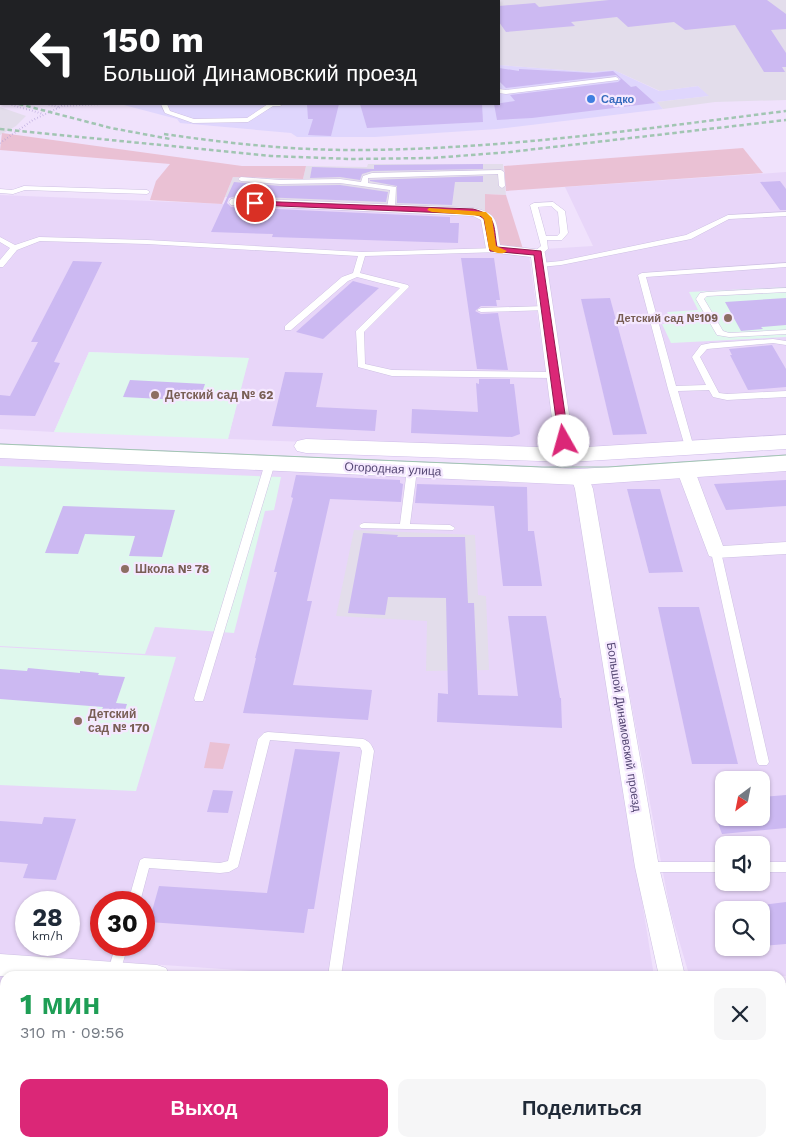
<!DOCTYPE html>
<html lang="ru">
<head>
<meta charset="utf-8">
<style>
	:root { --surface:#fff; --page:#f6f6f7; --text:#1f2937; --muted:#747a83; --accent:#db2777 }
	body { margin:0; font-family:"Work Sans",sans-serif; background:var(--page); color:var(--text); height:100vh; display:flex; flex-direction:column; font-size:19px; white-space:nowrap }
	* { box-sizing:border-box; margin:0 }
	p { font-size:16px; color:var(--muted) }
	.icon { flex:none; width:28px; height:28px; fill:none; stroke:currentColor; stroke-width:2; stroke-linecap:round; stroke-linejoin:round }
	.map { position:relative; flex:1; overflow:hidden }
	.sheet { position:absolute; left:0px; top:971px; width:786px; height:176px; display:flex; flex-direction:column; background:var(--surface); border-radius:15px 15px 0 0; box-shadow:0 1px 4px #0004 }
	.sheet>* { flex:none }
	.top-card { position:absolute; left:0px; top:0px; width:500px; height:105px; box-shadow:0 1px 4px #0004; background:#202124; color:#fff; overflow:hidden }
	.needle { width:32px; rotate:212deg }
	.fabs { position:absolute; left:715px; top:771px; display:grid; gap:10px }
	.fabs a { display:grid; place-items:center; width:55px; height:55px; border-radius:10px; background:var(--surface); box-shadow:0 1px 4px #0004; font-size:25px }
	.speed { position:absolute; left:15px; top:891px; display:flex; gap:10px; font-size:25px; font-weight:700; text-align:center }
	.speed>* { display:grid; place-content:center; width:65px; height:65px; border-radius:50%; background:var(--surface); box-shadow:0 1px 4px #0004; line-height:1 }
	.speed small { font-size:12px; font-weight:400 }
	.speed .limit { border:8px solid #d22; background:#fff; color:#111 }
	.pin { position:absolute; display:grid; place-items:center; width:42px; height:42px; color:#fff; margin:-21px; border:2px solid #fff; border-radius:50%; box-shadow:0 1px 5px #0007 }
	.me { position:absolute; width:55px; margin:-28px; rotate:353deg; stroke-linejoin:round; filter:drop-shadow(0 0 4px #0008) }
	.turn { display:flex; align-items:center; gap:18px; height:105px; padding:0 20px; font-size:22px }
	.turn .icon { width:65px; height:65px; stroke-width:2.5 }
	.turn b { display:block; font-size:35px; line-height:42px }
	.round { display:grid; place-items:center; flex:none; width:52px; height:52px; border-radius:10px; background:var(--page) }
	.headline { display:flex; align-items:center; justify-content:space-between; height:85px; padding:0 20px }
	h1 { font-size:30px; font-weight:700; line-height:38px; color:#1e9e55 }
	.button { display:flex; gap:10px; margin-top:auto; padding:10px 20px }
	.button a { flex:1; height:58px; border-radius:10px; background:var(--accent); color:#fff; font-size:20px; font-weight:700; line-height:58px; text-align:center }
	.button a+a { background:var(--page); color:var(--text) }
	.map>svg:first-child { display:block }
	.residential { fill:#e8d6f9; fill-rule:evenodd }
	.commercial { fill:#dfd6fd }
	.industrial { fill:#e3ddeb }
	.education { fill:#dff8ed }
	.green { fill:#eac1d4 }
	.building { fill:#ccb9f2 }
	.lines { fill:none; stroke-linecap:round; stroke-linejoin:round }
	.lane-casing { stroke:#cec1e3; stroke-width:1 }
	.street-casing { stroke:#cec1e3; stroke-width:1 }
	.secondary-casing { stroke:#cfbee8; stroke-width:1 }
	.primary-casing { stroke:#fff; stroke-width:1 }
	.path { stroke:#af9dd6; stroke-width:2; stroke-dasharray:0.5 2.5; stroke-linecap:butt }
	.lane { fill:#fff; fill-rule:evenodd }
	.street { fill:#fff; fill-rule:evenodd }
	.secondary { fill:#fff; fill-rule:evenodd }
	.primary { fill:#d19afc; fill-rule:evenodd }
	.tram { stroke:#a1c5b2; stroke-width:1 }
	.rail { stroke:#a1c5b2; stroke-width:2.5; stroke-dasharray:4.5 3; stroke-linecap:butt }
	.route { fill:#db2777; stroke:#8e194d }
	.slow { fill:#f59e0b }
	.shop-dot { fill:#3f7fe0; stroke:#f5e8ff; stroke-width:2 }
	.education-dot { fill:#8d6e63; stroke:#f5e8ff; stroke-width:2 }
	.labels { text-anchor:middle; stroke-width:4.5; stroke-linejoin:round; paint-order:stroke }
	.far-shop-label { font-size:11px; font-weight:bold; fill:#366cbe; stroke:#f5e8ff; text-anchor:start }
	.far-education-label { font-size:11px; font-weight:bold; fill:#785e54; stroke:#f5e8ff; text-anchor:end }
	.education-label { font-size:12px; font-weight:bold; fill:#785e54; stroke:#f5e8ff; text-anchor:start }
	.street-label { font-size:12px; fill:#554874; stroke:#f5e8ff }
</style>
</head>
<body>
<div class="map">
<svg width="786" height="1147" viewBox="0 0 786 1147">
	<rect width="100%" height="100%" fill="#f0e2fc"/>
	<!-- residential -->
	<g class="residential">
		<path d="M786,172V438L599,450L583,447L571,440L544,249L593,246L565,187Z"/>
		<path d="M0,195L471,214L480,216L529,255L556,445L546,451L228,439L248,358L89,352L54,432L0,429Z"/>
		<path d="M0,456L573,484L576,488L654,976H328L0,954ZM26,902H69V945H26ZM101,902H144V945H101Z"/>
		<path d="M786,470V976H694L688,971L670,910L591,488L592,485L599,483ZM724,780H761V818H724ZM724,845H761V882H724ZM724,910H761V948H724Z"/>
		<path d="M0,975L13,976H5V1142H694V1147H0Z"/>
		<path d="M786,1012V1147H723L722,1143L781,1142V1013Z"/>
	</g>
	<!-- commercial -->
	<path class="commercial" d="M499,65L591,72L614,70L659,91L698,86L710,96L657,102L663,109L497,129L375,137H297L291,133L180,123L177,119L120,104H499Z"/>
	<!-- industrial -->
	<g class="industrial">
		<path d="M481,0H786V100L715,102L663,109L657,102L709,96L698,86L660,91L614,70L591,72L499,65V1H468Z"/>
		<path d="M0,107L26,116L16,126L0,135Z"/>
		<path d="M368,164H503L506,195L485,194V212L476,210L225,197L233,177L303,179L306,166L367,167Z"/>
		<path d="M354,530L475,535L478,595L486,596L489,670L426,671L427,621L336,616Z"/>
	</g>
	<!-- education -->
	<g class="education">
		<path d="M786,287V337L671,343L662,324L673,323L667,312L698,310L689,292Z"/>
		<path d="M89,352L249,358L228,439L54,432Z"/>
		<path d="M0,466L281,477L274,510L265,511L234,633L155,627L145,654L0,646Z"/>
		<path d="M0,647L176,657L136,791L0,785Z"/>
	</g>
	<!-- green -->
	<g class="green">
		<path d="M2,133L242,166H306L303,179L233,177L222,204L150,200L156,181L170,164L0,150Z"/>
		<path d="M743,148L763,173L506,191L504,166Z"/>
		<path d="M485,194L506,195L523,249L501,248L485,212Z"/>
		<path d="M210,742L230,744L223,769L204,768Z"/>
	</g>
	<!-- building -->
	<g class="building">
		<path d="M609,0H767L786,14V29L771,30L786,53V67H782L785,72H764L735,25L685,30L674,22L628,27L617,17L571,22L575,26L506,32L499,22V6L535,3L539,7Z"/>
		<path d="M499,68L519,71V69L593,73L613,71L631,87L636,86L655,103L532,118L497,120L494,104L515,101L510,95L618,82L621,79L616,75L506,88L499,81Z"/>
		<path d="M307,104H339L331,136L308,135L313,119H308Z"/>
		<path d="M360,104H482L483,122L367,128Z"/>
		<path d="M483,164V169L372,171L362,174L360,180L340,177L310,178L312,167L374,169V165Z"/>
		<path d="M483,176V182H455L452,205L397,203V186L370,181V180Z"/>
		<path d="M780,181L786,189V210H780L760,182Z"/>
		<path d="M234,182L280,186L340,185L388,192L386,202L236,196L229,198L227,203L231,207L450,217V223H459L458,243L272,237L273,234L211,232Z"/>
		<path d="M461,258H494L500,300H496L497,306H481L475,311L481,314L498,313L508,370L477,369Z"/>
		<path d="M73,261L102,262L54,362L60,363L35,416L0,415V395L10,396L38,342H31Z"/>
		<path d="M353,281L379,288L323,339L296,332Z"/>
		<path d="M610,298L647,434L613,435L581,299Z"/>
		<path d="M786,298V325L761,327L763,329L741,331L725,302Z"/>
		<path d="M772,345L786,369V387L748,390L730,355H732L729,349Z"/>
		<path d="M285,372L323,373L316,407L377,410L375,431L272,426Z"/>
		<path d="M479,379H510V384H514L520,434L512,437L411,433L412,409L478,412L476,383L479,384Z"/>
		<path d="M130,380L205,384L199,401L123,397Z"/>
		<path d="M296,475L400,480V483L403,484L401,502L330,499L307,601H312L293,685L372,690L368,720L243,713L256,658H255L277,572H274L293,498L291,497Z"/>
		<path d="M786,480V506L726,510L714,484Z"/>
		<path d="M417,484L527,487L528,531H534L542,586H503L494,506L415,503Z"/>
		<path d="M627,489H660L683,572L649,573Z"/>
		<path d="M63,506L175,510L162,557L129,556L135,536L85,534L78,554L45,553Z"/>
		<path d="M363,533L398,535L397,537H465L468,603H474L478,695L518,696L508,616H546L560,698H561L562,728L437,722L438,693L448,694L446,598L388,597L385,615L348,613Z"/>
		<path d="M658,607H699L738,764H692Z"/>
		<path d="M28,668L80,673V671L99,673L98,675L125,677L116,703L127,704L122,720L99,718L103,707L0,699V669L27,671Z"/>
		<path d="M295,749L340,752L314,909H308L304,933L149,922L159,886L267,893Z"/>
		<path d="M213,790L233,791L228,813L207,812Z"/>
		<path d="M786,795V828L722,834L716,818H761V797Z"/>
		<path d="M44,817L76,819L56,880L23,878L28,864L0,862V821L42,824Z"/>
		<path d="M786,902V944L761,946V905Z"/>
	</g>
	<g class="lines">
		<defs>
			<g id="lane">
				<rect x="83" y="0" width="6" height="1"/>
				<rect x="0" y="71" width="1" height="5"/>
				<path d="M616,77L619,79L618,80L506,94L499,93V89L506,90Z"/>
				<path d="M161,104H167L170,111L194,119L247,118L268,104H283L280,106H273L248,122L193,123L165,113Z"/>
				<path d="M501,170L504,172L505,186L502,188L499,186L498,174L368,178V183L396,187L395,208L391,210L387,208L390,190L340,183L280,184L241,181L238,179L241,177L280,180L340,179L361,182L363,176L372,173Z"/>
				<path d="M24,186L147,190L150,192L147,194L25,190L13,194L0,193V189L12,190Z"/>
				<path d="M553,202L565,211L568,233L562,240H547L548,249L541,255H535V251L541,246L530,205L534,203ZM551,206L558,212L560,233L557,236H546L538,207Z"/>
				<path d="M786,212V216L729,219L691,239L561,265L540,267L536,265L540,263L561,261L686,235L728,215Z"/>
				<path d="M0,237L15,245L39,237L147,240L362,252L497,248H500V252L365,256L360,273L408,285L409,287L364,332L365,364L392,370L555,372L559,375L555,378L392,376L358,367L356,331L400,288L357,277L348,281L291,330H285V326L342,277L353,273L358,256L147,244L40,241L17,250L3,267H0V260L10,248L0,242Z"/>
				<path d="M786,263V267L646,277L676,386L706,385L692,357L701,345L711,343L773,339L786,341V345L773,343L707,349L700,357L719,393L727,394L786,391V397L727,400L713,397L709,390L678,391L694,448L692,450H686L668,389L638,275L642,273Z"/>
				<path d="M786,288V292L707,296L704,299L723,331L729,333L786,330V334L729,337L717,335L696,299L700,293L707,292Z"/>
				<path d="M546,306H549V310L481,312L477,310L481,308Z"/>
				<path d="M270,460L275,463L204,698L203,701H195L194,698L265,463Z"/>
				<path d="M412,467L417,470L410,524L450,525L455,528L453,530L361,528L359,526L361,524L364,523L400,524L407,470Z"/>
				<path d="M716,549L721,552L769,762L767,765H759L757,762L711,552Z"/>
				<path d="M268,732L363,739C369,741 372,745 374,751L341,976H328L362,751L360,747L270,740L238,867L229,872L220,873L149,868L140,902H128L140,860L144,858L220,863L228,861L258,739L264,733Z"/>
				<path d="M647,862H724V872H647L643,870L641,867L643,864Z"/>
				<rect x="761" y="862" width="25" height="10"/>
				<path d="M116,945H128L119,976H109L107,974Z"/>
			</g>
			<g id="street">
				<path d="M236,198L473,208C499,213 496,222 500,245L543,250L545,253L573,441L579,455L576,459L570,460L564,459L555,441L531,257L488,252L486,249L481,220L473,216L231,205L229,202L231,199Z"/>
				<path d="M686,465L693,467L695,471L723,546L786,542V554L716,558L709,556L677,471L679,467Z"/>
				<path d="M580,471L587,473L593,489L659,867L685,976H659L635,867L575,489L571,477L573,473Z"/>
				<path d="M0,954L157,965L166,968L170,976H0Z"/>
				<rect x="781" y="983" width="5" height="22"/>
				<path d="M692,1142H720L721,1147H691Z"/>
			</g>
			<g id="secondary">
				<path d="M786,435V449L570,462L306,453L297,451L294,446L297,441L306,439L570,448Z"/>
				<path d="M0,444L580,469L786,455V471L580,485L0,458Z"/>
			</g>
			<rect id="primary" x="0" y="17" width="1" height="10"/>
		</defs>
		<!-- lane casing -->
		<use href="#lane" class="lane-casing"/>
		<!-- street casing -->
		<use href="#street" class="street-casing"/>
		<!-- secondary casing -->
		<use href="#secondary" class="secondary-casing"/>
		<!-- primary casing -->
		<use href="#primary" class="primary-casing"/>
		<!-- path -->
		<g class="path">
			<path d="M9,104L43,114"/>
			<path d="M46,104L59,107"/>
			<path d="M0,143L33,120L62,106L101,104"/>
		</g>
		<!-- lane -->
		<use href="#lane" class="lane"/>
		<!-- street -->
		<use href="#street" class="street"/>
		<!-- secondary -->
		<use href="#secondary" class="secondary"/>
		<!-- primary -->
		<use href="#primary" class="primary"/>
		<!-- tram -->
		<path class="tram" d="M0,444L542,467H608L786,455"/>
		<!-- rail -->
		<g class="rail">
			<path d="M19,104L111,128L170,139"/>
			<path d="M0,129L271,156L351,159L433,158L510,152L786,120"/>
			<path d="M164,134C226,143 289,150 353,150C498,150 642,129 786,111"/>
		</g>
	</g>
	<!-- route -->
	<path class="route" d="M252,201L473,209C497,215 493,225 497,247L541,251L569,441L567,443H560L559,441L534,255L490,251L484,219L480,216L473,214L255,205H252Z"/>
	<!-- slow -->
	<path class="slow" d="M429,208L486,212L492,218L496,246L507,251C502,256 494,252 489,249L484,219L481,216L432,212L427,210Z"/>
	<!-- markers -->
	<circle class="shop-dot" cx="591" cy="99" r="5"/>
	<g class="education-dot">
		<circle cx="728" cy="318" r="5"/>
		<circle cx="155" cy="395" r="5"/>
		<circle cx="125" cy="569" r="5"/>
		<circle cx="78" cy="721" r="5"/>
	</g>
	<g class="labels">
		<!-- far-shop labels -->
		<g class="far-shop-label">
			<text x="601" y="103">Садко</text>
		</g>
		<!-- far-education labels -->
		<g class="far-education-label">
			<text x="718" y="322">Детский сад №109</text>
		</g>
		<!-- education labels -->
		<g class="education-label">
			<text x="165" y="399">Детский сад № 62</text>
			<text x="135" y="573">Школа № 78</text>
			<text x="88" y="718">Детский<tspan x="88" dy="14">сад № 170</tspan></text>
		</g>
		<!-- street labels -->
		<g class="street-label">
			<text transform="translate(393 469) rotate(3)" y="4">Огородная улица</text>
			<text transform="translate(624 727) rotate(81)" y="4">Большой Динамовский проезд</text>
		</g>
	</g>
</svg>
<div class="fabs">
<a><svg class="needle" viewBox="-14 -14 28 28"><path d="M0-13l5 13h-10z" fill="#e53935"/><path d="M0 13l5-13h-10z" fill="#747a83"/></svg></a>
<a><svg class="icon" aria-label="sound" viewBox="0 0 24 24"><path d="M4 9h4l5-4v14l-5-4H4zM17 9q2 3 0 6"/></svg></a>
<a><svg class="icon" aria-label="search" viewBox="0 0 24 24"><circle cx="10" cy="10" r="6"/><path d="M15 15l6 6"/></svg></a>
</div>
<div class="speed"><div>28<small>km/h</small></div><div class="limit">30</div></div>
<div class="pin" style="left:255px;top:203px;background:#d93025"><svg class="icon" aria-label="arrive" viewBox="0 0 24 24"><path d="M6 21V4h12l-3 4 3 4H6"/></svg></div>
<svg class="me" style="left:564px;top:441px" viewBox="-20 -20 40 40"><circle r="19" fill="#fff"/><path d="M0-13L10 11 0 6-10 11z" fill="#db2777"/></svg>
<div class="top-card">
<div class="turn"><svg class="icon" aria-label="left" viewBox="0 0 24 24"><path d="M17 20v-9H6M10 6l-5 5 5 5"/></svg><div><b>150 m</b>Большой Динамовский проезд</div></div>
</div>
<section class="sheet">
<div class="headline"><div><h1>1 мин</h1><p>310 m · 09:56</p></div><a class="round"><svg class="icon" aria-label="close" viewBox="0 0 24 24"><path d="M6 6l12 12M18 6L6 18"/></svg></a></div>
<div class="button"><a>Выход</a><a>Поделиться</a></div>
</section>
</div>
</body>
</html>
